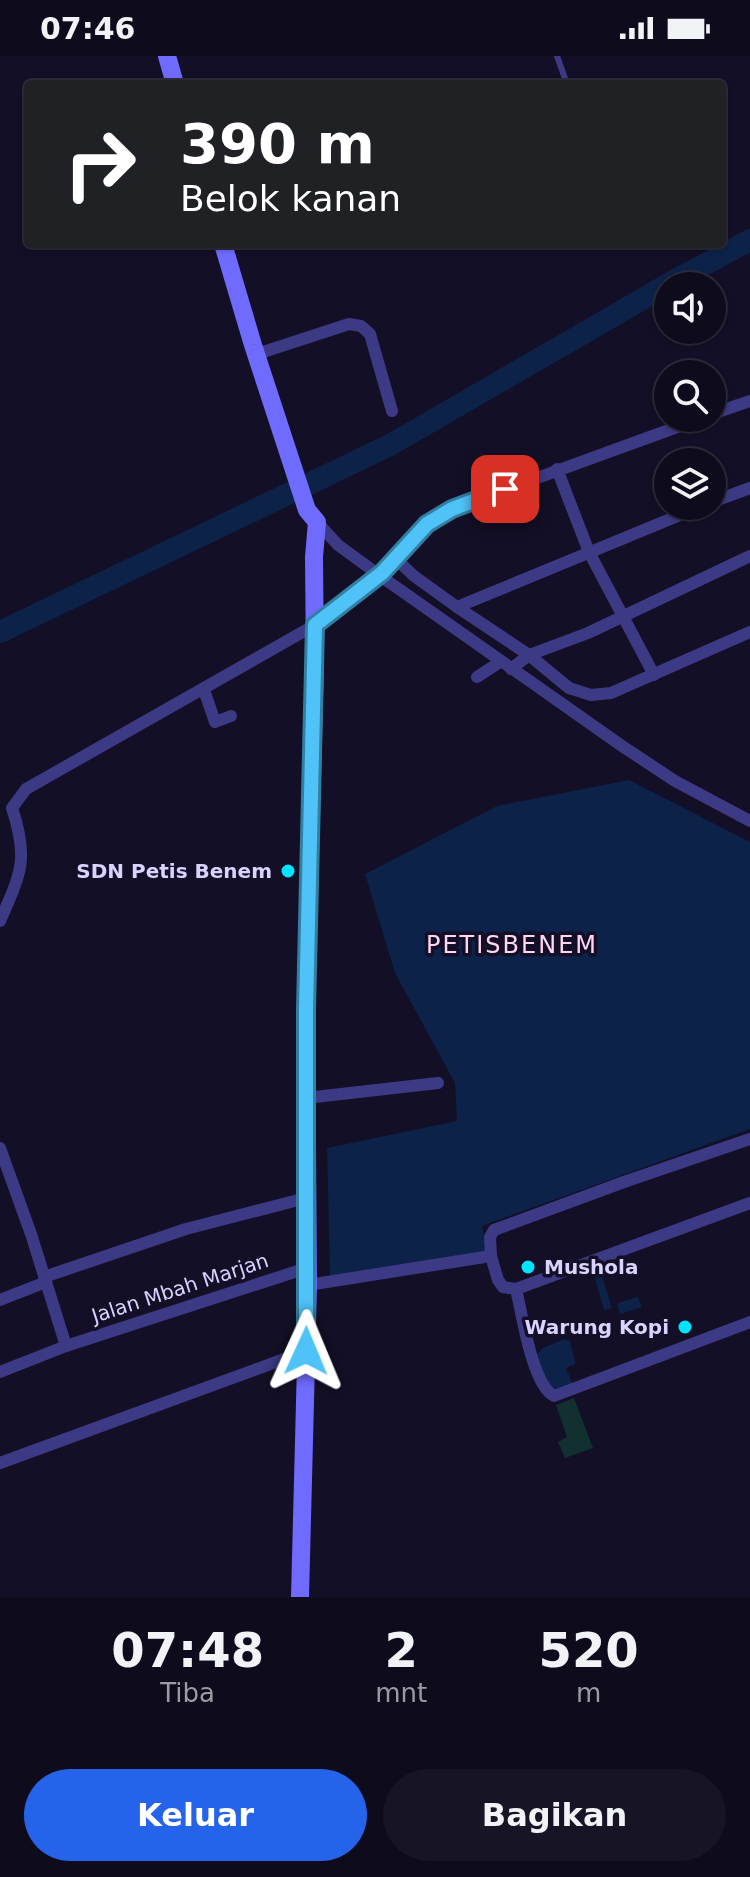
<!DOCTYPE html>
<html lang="id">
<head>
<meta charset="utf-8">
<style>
	:root { --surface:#0e0b1c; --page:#171425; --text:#f1f3f6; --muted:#9b9ba3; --line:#2e2b3b; --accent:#2563eb }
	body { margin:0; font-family:"DejaVu Sans",sans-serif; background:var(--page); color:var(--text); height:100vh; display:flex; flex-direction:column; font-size:30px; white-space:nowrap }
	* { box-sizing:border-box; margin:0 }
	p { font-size:26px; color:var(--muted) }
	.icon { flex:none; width:44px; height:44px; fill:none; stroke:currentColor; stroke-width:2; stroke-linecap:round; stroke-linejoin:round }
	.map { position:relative; height:1541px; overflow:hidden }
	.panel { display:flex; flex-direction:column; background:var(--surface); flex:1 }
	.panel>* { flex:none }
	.hud { position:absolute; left:24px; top:24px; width:702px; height:168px; border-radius:8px; box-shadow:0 2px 6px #0004,0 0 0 2px var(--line); background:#202124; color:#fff; overflow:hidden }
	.tools { position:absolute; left:654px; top:216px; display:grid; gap:16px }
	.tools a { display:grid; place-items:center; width:72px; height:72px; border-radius:50%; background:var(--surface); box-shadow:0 2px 6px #0004,0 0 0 2px var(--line); font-size:40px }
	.pin { position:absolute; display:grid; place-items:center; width:68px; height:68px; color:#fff; margin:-34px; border-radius:16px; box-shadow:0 4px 12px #0006 }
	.me { position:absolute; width:88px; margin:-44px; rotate:1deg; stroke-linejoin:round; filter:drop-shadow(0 0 6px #0008) }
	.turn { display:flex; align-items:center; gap:28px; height:168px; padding:0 24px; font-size:36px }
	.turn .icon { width:104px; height:104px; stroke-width:2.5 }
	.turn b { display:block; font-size:56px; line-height:68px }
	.eta { display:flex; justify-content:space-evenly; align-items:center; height:136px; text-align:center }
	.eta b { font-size:48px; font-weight:700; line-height:56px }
	.action { display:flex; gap:16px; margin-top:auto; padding:16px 24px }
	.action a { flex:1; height:92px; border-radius:48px; background:var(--accent); color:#fff; font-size:32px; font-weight:700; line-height:92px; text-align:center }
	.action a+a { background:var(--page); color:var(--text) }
	.status { display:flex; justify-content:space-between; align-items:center; height:56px; padding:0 40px; background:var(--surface); direction:ltr }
	.status svg { height:22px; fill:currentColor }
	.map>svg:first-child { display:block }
	.green { fill:#12302f }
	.water { fill:#0c2248 }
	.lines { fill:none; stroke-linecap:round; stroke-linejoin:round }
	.river { stroke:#0c2248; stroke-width:22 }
	.lane { stroke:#3d3a85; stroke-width:6 }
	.street { stroke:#3d3a85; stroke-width:12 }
	.secondary { stroke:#6f6bff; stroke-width:18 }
	.route-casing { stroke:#337fa1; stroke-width:20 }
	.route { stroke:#4fc3f7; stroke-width:14 }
	.poi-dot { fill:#00e5ff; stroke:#130f26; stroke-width:3 }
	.labels { text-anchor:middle; stroke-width:7; stroke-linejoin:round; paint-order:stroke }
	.poi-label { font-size:20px; font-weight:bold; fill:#d9d4ff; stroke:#130f26; text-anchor:end }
	.street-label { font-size:20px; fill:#d9d4ff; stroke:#130f26 }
	.quarter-label { font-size:24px; letter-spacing:2px; fill:#ffd6f0; stroke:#130f26 }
</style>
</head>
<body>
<div class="status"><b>07:46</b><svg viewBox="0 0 49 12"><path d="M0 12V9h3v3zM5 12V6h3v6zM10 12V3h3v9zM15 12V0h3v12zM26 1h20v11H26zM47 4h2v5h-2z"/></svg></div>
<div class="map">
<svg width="750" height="1541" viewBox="0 0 750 1541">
	<rect width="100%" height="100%" fill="#130f26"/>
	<!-- green -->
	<path class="green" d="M574,1342L593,1392L565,1402L558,1386L567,1381L556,1349Z"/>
	<!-- water -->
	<g class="water">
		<path d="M629,724L750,786V1073L482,1170L487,1197L330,1220L327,1092L457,1065L455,1027L395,917L365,818L497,750Z"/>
		<path d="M601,1217L612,1252L604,1254L594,1219Z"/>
		<path d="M638,1241L642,1251L620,1258L617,1247Z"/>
		<path d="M564,1283L570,1285L575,1305V1308L566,1312L574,1331L551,1337L536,1299L543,1292Z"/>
	</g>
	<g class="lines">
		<!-- river -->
		<path class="river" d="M0,576L390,389L672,226L750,184"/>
		<!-- lane -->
		<path class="lane" d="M557,0L567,28"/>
		<!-- street -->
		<g class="street">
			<path d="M257,298L349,268L361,270L370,278L392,355"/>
			<path d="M712,358L750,345"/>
			<path d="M557,413L589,496L654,619"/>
			<path d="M712,446L750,432"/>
			<path d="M317,466L338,489L379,519L622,690L675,725L750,765"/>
			<path d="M395,502L414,520L457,551L702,450"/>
			<path d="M457,551L529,599L569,632L591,639L611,637L750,576"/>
			<path d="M511,613L529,599L588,577L750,500"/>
			<path d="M477,621L500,606"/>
			<path d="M204,634L215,666L231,660"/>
			<path d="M0,865C21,817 29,803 12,752L26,733L315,569L382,517L427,468L452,453L702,362"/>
			<path d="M306,1042L438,1027"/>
			<path d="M0,1092L31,1178L66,1290L0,1316"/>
			<path d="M750,1147L516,1233C522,1257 532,1329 554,1340L750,1266"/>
			<path d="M491,1200L490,1181L494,1174L624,1126L750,1083"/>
			<path d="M44,1221L186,1173L306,1142"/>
			<path d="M308,1229L491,1200L498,1224L503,1231L516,1233"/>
			<path d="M0,1244L46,1226"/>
			<path d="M66,1290L307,1212"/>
			<path d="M0,1407L306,1295"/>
		</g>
		<!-- secondary -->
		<g class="secondary">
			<path d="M167,0L175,28"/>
			<path d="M223,188L253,289L307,454L317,466L314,501L315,608L306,953L308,1229L300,1541"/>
		</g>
	</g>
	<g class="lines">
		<defs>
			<path id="route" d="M306,1295V953L315,569L382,517L427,468L452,453L505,433"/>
		</defs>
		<!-- route casing -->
		<use href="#route" class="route-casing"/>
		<!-- route -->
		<use href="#route" class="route"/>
	</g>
	<!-- markers -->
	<g class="poi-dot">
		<circle cx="288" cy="815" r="8"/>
		<circle cx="528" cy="1211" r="8"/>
		<circle cx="685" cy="1271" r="8"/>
	</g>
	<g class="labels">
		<!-- poi labels -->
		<g class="poi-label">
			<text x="272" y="822">SDN Petis Benem</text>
			<text x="544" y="1218" text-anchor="start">Mushola</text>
			<text x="669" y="1278">Warung Kopi</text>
		</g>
		<!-- street labels -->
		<g class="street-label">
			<text transform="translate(180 1232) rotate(-18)" y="7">Jalan Mbah Marjan</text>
		</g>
		<!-- quarter labels -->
		<g class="quarter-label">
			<text x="512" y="897">PETISBENEM</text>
		</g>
	</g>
</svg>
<div class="tools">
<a><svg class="icon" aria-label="sound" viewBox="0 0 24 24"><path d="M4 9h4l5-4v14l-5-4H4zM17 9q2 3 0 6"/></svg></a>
<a><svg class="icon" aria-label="search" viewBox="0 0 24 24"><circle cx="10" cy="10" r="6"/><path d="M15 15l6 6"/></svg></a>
<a><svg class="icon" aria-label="layers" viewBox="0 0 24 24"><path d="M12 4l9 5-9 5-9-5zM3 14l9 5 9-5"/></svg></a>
</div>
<div class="pin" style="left:505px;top:433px;background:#d93025"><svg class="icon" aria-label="arrive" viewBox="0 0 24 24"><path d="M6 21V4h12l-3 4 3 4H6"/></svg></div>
<svg class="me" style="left:306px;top:1295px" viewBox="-20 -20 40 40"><path d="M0-17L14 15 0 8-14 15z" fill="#4fc3f7" stroke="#fff" stroke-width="4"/></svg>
<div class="hud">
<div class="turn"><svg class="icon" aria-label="right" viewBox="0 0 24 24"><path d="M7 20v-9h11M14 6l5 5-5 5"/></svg><div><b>390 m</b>Belok kanan</div></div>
</div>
</div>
<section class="panel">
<div class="eta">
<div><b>07:48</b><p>Tiba</p></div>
<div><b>2</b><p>mnt</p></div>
<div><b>520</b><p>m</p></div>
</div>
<div class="action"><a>Keluar</a><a>Bagikan</a></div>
</section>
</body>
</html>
